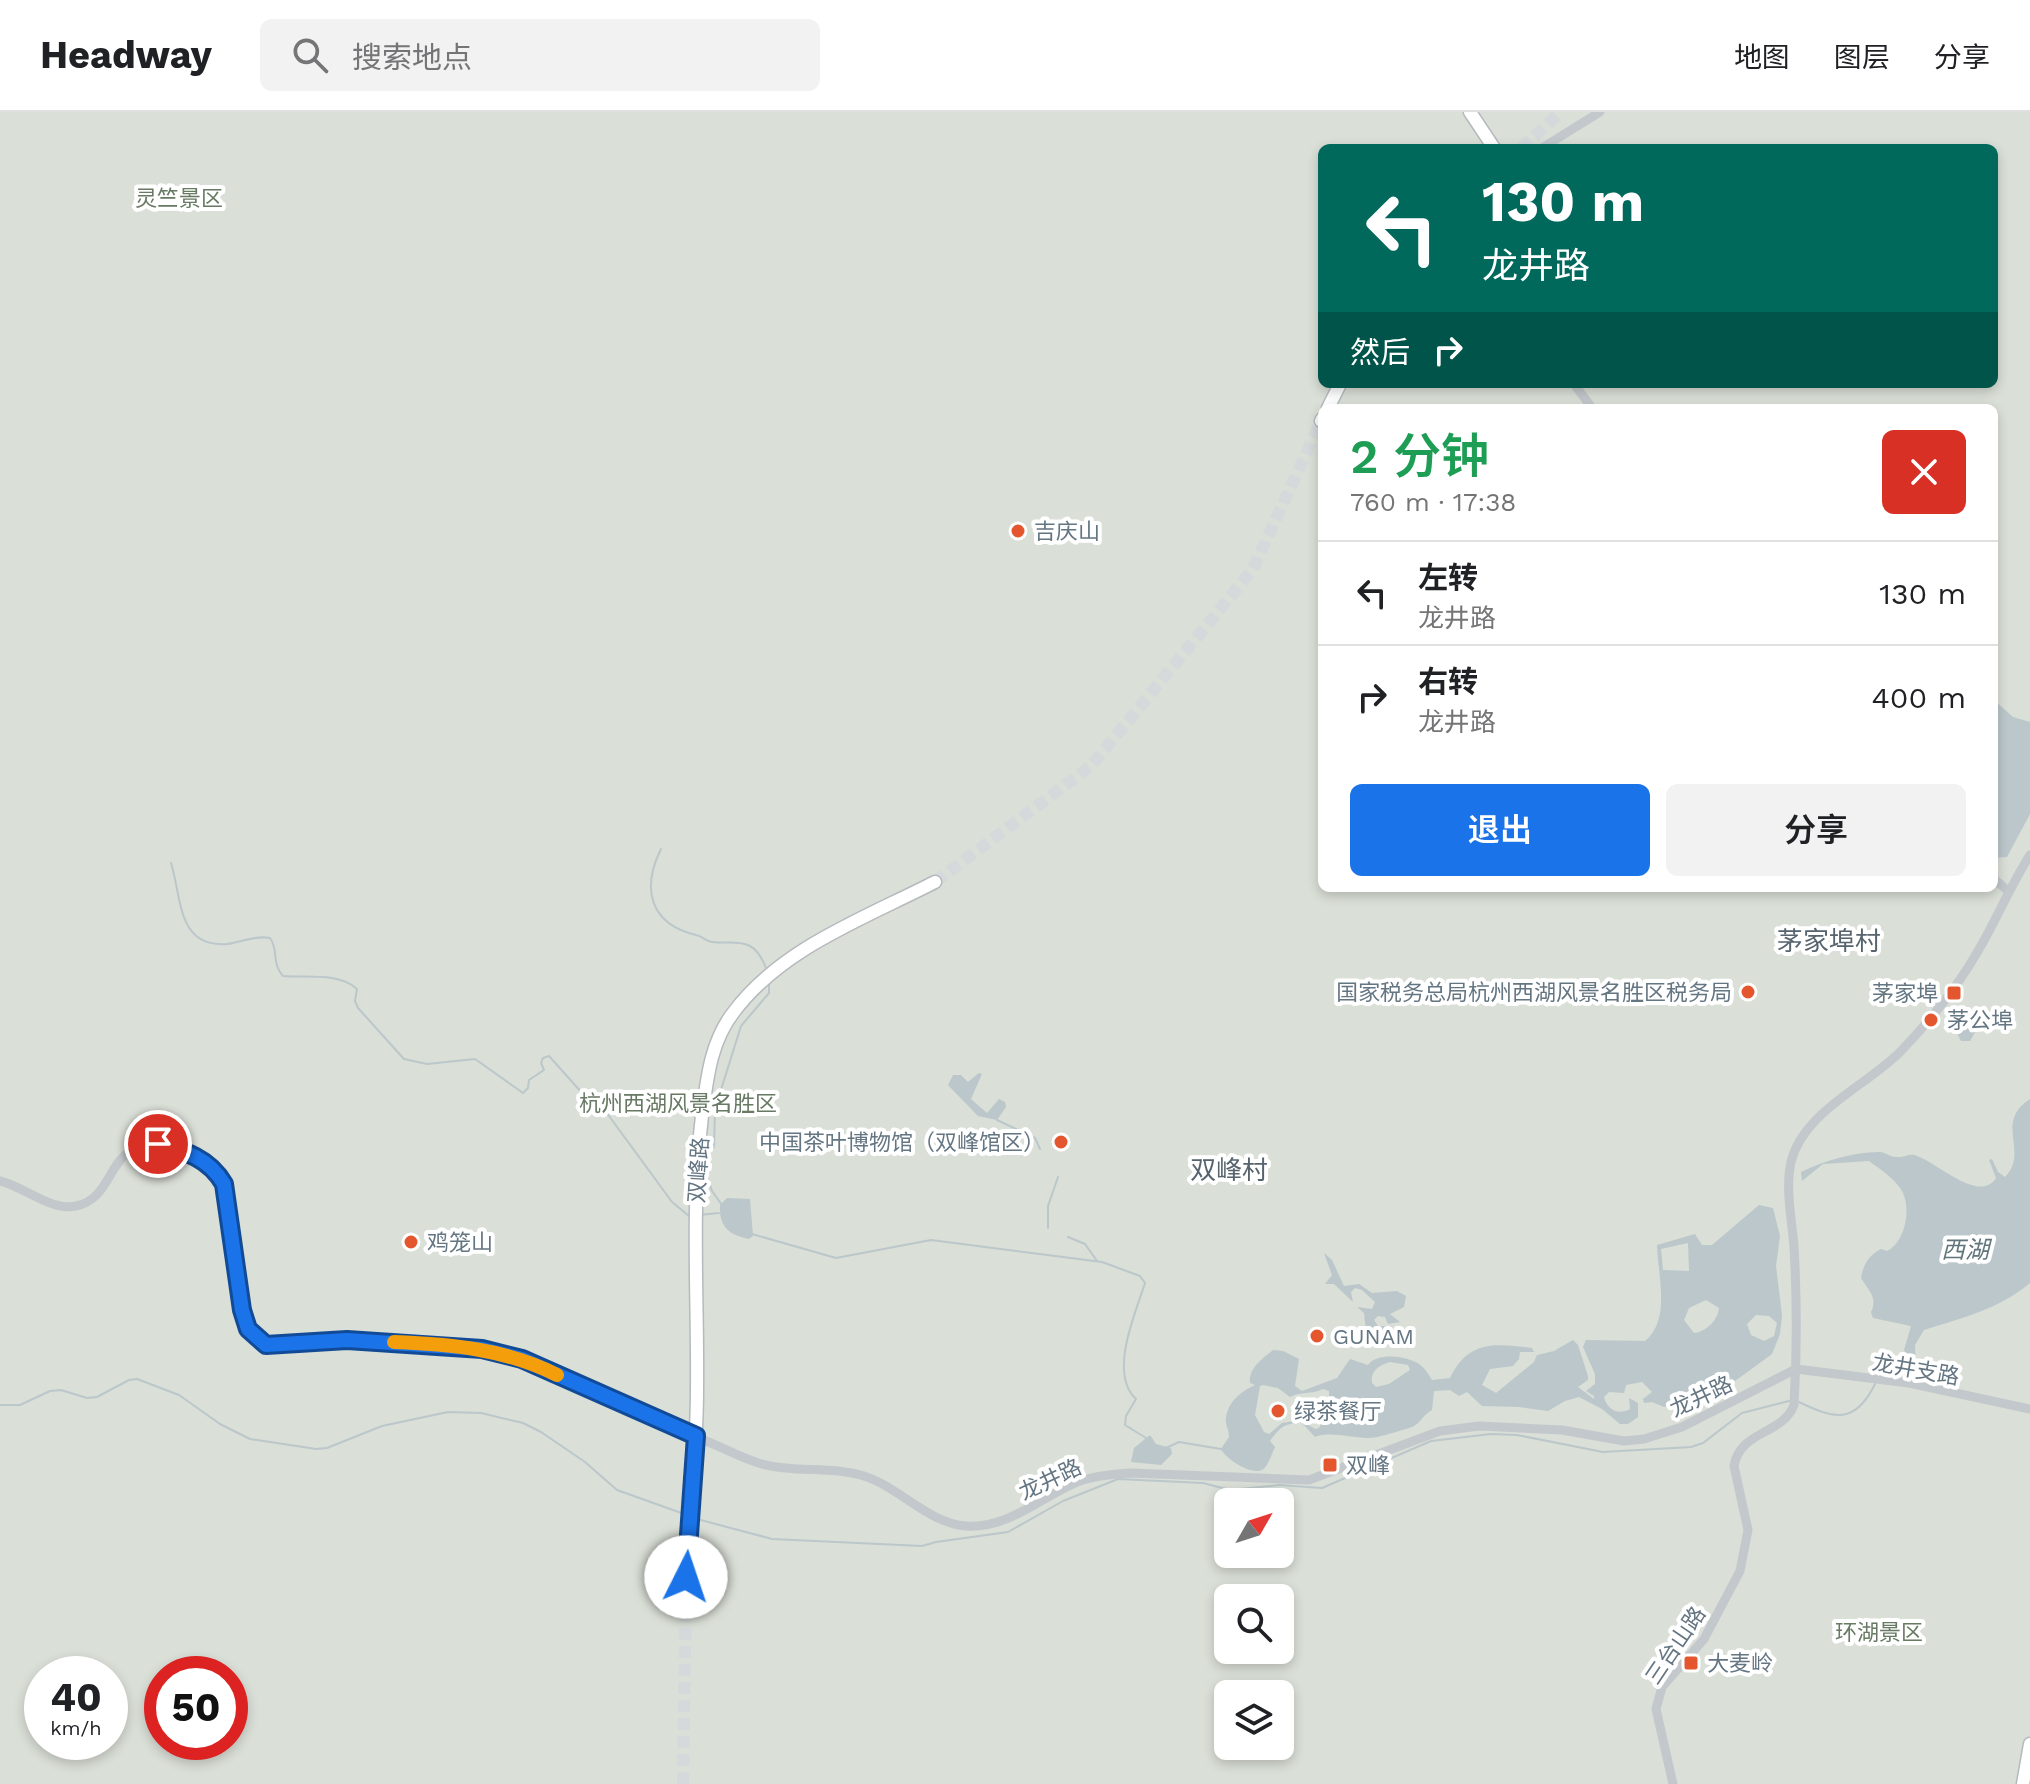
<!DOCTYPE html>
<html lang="zh">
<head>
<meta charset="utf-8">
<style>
	:root { --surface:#fff; --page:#f2f2f2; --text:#202124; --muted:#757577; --line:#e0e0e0; --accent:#1a73e8 }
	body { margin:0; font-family:"Work Sans","Noto Sans SC",sans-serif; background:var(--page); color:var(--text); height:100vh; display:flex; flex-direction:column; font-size:30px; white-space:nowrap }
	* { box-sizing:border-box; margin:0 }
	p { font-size:26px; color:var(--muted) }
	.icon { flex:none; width:44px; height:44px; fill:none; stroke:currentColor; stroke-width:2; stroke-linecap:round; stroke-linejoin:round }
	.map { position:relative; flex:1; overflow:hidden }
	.side { position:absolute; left:1318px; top:292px; width:680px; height:488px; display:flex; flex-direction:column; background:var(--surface); border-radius:12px; box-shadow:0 4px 12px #0003 }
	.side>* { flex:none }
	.hud { position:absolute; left:1318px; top:32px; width:680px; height:244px; border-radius:12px; box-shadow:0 4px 12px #0003; background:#00695c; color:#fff; overflow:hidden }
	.needle { width:52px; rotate:51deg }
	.buttons { position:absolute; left:1214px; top:1376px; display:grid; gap:16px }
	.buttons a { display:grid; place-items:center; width:80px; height:80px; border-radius:12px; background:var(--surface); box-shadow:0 4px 12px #0003; font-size:40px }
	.speed { position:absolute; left:24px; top:1544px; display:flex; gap:16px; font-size:40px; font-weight:700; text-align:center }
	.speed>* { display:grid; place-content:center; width:104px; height:104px; border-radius:50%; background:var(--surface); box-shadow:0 4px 12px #0003; line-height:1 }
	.speed small { font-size:20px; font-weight:400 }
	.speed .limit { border:12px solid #d22; background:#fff; color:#111 }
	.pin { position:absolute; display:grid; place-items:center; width:68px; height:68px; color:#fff; margin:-34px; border:4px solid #fff; border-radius:50%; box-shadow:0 2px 8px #0007 }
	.me { position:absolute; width:88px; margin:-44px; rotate:4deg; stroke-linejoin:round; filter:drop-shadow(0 0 6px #0008) }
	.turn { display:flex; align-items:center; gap:28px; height:168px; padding:0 32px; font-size:36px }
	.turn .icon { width:104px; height:104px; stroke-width:2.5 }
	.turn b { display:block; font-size:56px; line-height:68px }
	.then { display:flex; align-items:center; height:76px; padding:0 32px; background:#0003; gap:16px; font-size:30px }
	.round { display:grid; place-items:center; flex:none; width:84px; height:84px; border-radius:12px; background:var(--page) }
	.summary { display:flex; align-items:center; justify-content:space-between; height:136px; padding:0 32px }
	h1 { font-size:48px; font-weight:600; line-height:60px; color:#1e9e55 }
	.primary-button { display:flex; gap:16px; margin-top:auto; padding:16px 32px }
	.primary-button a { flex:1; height:92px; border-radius:12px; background:var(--accent); color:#fff; font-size:32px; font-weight:600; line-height:92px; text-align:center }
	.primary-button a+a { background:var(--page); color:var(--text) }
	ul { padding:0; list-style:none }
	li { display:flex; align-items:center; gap:24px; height:104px; padding:0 32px; border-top:2px solid var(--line) }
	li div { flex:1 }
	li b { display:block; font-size:30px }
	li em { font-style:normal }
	header { display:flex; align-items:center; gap:48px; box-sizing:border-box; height:112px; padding:0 40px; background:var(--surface); border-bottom:2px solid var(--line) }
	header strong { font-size:38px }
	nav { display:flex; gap:44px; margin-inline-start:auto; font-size:28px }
	.search { width:560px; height:72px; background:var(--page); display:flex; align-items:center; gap:20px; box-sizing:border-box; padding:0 28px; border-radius:12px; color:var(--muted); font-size:30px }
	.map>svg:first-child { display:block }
	.green { fill:#dadfd7; fill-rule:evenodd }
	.water { fill:#bbc7cb; fill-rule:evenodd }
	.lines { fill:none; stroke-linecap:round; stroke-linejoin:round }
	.stream { stroke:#bbc7cb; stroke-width:2 }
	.major-tunnel { stroke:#d5d9db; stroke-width:12; stroke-dasharray:12 6; stroke-linecap:butt }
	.major-casing { stroke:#b5babe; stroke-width:15 }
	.minor { stroke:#c3c8cc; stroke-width:9 }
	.major { stroke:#fff; stroke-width:12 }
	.route-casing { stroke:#114b97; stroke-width:20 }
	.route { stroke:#1a73e8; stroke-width:14 }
	.slow { stroke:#f59e0b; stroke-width:14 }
	.poi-dot { fill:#e4572e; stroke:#fff; stroke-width:3 }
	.labels { text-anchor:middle; stroke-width:8; stroke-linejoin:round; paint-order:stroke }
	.park-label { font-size:22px; fill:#687a64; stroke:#fff }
	.poi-label { font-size:22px; fill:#657683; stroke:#fff; text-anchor:start }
	.street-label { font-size:22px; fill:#657683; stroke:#fff }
	.water-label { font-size:24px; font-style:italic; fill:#60757c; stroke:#fff }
	.quarter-label { font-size:26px; fill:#57646e; stroke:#fff }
</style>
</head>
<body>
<header>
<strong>Headway</strong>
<div class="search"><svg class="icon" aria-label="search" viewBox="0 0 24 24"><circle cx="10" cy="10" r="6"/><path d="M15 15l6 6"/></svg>搜索地点</div>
<nav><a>地图</a><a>图层</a><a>分享</a></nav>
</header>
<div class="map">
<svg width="2030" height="1672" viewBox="0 0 2030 1672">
	<rect width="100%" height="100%" fill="#fafaf8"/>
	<!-- green -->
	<path class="green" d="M0,0H2030V1672H0ZM1322,36H1994V272H1322ZM1322,296H1994V776H1322ZM1228,1390H1280V1442H1228ZM1228,1486H1280V1538H1228ZM42,1562H110V1630H42ZM162,1562H230V1630H162ZM1228,1582H1280V1634H1228Z"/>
	<!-- water -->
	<g class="water">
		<path d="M1994,588L2013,605L2030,610V702L2007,745L1994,746Z"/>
		<path d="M1988,897L1970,929H1961L1957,921C1959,904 1972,896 1988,897Z"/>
		<path d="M979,961L982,962L971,987L987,1001L999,987L1005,990L1006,995L997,1008L978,1004L948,973L953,963H961L968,970Z"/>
		<path d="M2030,987V1171C1999,1197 1962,1206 1924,1218L1915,1233L1916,1257L1905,1253L1907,1244L1904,1238L1911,1214L1873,1206L1871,1200C1878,1186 1869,1179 1861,1166C1863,1153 1869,1143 1881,1137L1887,1139C1905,1130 1911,1099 1903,1081C1897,1068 1880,1057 1869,1049L1823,1052L1802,1069L1801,1060C1824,1049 1853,1040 1879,1040C1885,1040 1890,1045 1896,1045C1903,1046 1908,1042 1914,1043C1935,1048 1979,1093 1996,1066L1989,1048L1992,1047L1998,1060L2005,1065C2030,1039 1993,1011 2030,987Z"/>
		<path d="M727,1086L750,1087L753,1124L749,1127C729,1123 719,1115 720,1093Z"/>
		<path d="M1759,1093L1773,1096L1780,1124L1776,1154L1782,1203L1780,1222L1772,1242L1724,1277L1704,1285L1664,1295L1652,1290L1644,1291L1643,1287L1652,1280L1642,1270L1626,1273L1624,1281L1609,1280L1604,1285C1607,1297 1618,1304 1630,1297L1629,1286L1638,1291V1305L1628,1312H1620L1602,1297L1579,1285L1565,1289L1548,1299L1519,1295L1482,1294L1467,1280L1459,1284L1450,1278L1434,1279L1432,1298C1424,1302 1421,1310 1414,1314C1411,1316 1382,1324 1377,1325C1359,1329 1333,1318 1315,1325L1302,1311C1285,1310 1279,1316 1270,1329L1275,1335C1272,1341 1268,1355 1262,1358C1250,1363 1226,1347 1221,1337L1229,1325C1229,1317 1225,1313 1226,1306C1228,1289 1242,1279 1255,1273L1250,1271C1248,1257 1263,1246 1273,1238L1283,1239L1299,1247L1295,1274L1302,1279L1337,1266L1350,1247L1368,1253C1378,1240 1406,1244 1419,1252C1425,1256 1429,1263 1432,1268L1450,1266C1469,1227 1496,1232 1532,1236L1534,1240H1520L1519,1247L1513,1254L1490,1257L1482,1273L1496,1281L1534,1250L1537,1243L1554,1239L1573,1228L1578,1233L1588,1264V1268L1578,1275L1594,1287V1284L1586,1279L1595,1272V1262L1583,1235L1586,1228L1645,1229C1671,1208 1658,1164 1657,1133L1695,1122L1702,1133H1712ZM1688,1131L1689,1159L1663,1158L1661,1137ZM1706,1188L1719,1196C1718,1208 1706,1220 1694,1221L1684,1208L1689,1196ZM1756,1203L1769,1204L1777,1211L1774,1224L1764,1229L1751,1223L1747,1212ZM1390,1250L1408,1253L1410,1258L1389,1272L1376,1275L1372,1271C1370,1258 1380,1253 1390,1250ZM1263,1273L1278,1276L1290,1285C1301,1279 1311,1283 1323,1277L1329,1279V1297L1319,1316L1315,1317L1301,1308L1282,1311L1269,1322L1264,1320L1255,1303L1260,1274Z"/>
		<path d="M1324,1141L1332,1148L1344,1174L1359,1172L1372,1181L1397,1179L1406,1184L1404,1195L1390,1202L1400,1210L1388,1212L1385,1205L1378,1204L1374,1208L1378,1214H1393L1378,1221L1374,1216L1366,1219L1364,1201L1357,1195L1372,1197L1375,1190L1362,1178L1355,1176L1351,1180L1353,1190L1334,1172H1325L1332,1163Z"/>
		<path d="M1150,1323L1156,1332L1171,1336L1172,1342L1161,1353L1131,1350L1134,1336Z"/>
	</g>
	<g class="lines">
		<!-- stream -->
		<g class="stream">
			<path d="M661,737C641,777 650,812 696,823C703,824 706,830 713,830C724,832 739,828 750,834C759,839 764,850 767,859"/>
			<path d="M171,751C182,786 177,836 227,832C241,830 257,823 270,826C279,838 271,851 283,864C306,866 339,860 357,877L355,889L358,896L404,947L427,952L475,947L523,981L528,976L529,968L544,958L541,951L543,946L549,944L583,982L594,986L601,993L672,1090L689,1104"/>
			<path d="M997,1008L1035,1026L1040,1037"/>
			<path d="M722,1093L712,1079L705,1059L706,1046L714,1035L715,997L741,914L769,881V869"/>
			<path d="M699,1103L719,1101"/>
			<path d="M1048,1116V1094L1058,1065"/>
			<path d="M752,1122L836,1146L931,1128L1102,1150L1140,1164L1145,1171C1136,1200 1108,1261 1136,1287L1126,1304L1125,1313L1146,1326"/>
			<path d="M1068,1125L1085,1132L1097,1149"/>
			<path d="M1880,1262L1906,1250"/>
			<path d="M1799,1290C1834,1307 1855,1313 1875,1272"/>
			<path d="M0,1293H20L50,1279L61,1278L87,1286L97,1285L129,1268L137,1267L179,1283L220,1312L250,1327L316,1337L327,1336L382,1314L448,1300L481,1301L523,1311L541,1320L585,1350L617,1378L687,1403"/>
			<path d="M1166,1336L1179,1330L1221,1337"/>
			<path d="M697,1407L772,1427L922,1434L936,1430L1008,1420L1063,1389L1118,1367L1203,1371L1230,1378L1279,1373L1322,1376L1431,1329L1491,1322L1517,1323L1603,1340L1691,1335L1703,1331L1742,1301L1789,1289"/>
		</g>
		<!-- major-tunnel -->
		<g class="major-tunnel">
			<path d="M1521,36L1561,0"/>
			<path d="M935,770L1091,654L1253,457L1321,309"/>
			<path d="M683,1672L686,1465"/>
		</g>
		<defs>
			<g id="major">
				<path d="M1470,0L1494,36"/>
				<path d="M1328,296L1340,272"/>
				<path d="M1321,309L1322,307"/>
				<path d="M686,1465C690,1402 697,1340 697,1277C698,1185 691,1095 702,1004C707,968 710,931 733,901C781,836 865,806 935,770"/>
				<path d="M2023,1672L2030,1632"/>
			</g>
		</defs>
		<!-- major casing -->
		<use href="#major" class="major-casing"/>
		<!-- minor -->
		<g class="minor">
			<path d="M1542,36L1600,0"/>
			<path d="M1574,272L1592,296"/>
			<path d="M1994,767L2007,778"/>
			<path d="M0,1069C25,1075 50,1099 76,1094C122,1085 102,1014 181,1038C200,1044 214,1055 224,1072L242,1198L248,1217L266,1233C342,1229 453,1221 524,1248C550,1257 575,1272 600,1284C635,1300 671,1314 706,1329C724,1336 743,1347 762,1352C795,1361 831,1354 864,1364C899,1375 928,1411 966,1414C1008,1417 1041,1385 1077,1370C1094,1364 1113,1362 1131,1361L1309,1368L1440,1319L1479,1314L1562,1318L1624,1329L1644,1327L1682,1315L1796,1257"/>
			<path d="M1796,1257L1909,1271L2030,1297"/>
			<path d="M1673,1672L1656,1597L1662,1575L1704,1527L1740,1459L1748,1418L1734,1354C1740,1318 1783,1323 1794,1293C1797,1241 1797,1187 1794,1135C1792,1108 1785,1077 1791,1050C1803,1000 1865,975 1900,940C1928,911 1958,874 1978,839C1997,807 2010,774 2030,743"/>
		</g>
		<!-- major -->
		<use href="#major" class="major"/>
	</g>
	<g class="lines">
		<defs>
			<path id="route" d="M158,1032C185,1039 209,1046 224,1072L242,1198L248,1217L266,1233L347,1228L482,1237L522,1247L696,1324L686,1465"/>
		</defs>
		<!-- route casing -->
		<use href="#route" class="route-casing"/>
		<!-- route -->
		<use href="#route" class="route"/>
		<!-- slow -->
		<path class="slow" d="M394,1230C450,1232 506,1237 557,1263"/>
	</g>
	<!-- markers -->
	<g class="poi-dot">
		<circle cx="1018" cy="419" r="8"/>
		<circle cx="1748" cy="880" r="8"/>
		<rect x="1946" y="873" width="16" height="16" rx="4"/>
		<circle cx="1931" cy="908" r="8"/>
		<circle cx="1061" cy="1030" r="8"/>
		<circle cx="411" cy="1130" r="8"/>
		<circle cx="1317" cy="1224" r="8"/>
		<circle cx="1278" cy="1299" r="8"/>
		<rect x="1322" y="1345" width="16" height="16" rx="4"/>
		<rect x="1683" y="1543" width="16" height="16" rx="4"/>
	</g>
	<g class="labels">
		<!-- park labels -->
		<g class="park-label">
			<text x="179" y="94">灵竺景区</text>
			<text x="678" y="999">杭州西湖风景名胜区</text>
			<text x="1879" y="1528">环湖景区</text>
		</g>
		<!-- poi labels -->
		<g class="poi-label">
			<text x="1034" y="427">吉庆山</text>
			<text x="1732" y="888" text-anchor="end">国家税务总局杭州西湖风景名胜区税务局</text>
			<text x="1938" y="889" text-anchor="end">茅家埠</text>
			<text x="1947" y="916">茅公埠</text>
			<text x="1045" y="1038" text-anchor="end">中国茶叶博物馆（双峰馆区）</text>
			<text x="427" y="1138">鸡笼山</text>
			<text x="1333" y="1232">GUNAM</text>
			<text x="1294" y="1307">绿茶餐厅</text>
			<text x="1346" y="1361">双峰</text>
			<text x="1707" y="1559">大麦岭</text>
		</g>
		<!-- street labels -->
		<g class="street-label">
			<text transform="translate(698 1058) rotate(-86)" y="8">双峰路</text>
			<text transform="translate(1916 1257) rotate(10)" y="8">龙井支路</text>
			<text transform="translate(1701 1284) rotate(-25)" y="8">龙井路</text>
			<text transform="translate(1050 1367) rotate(-25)" y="8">龙井路</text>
			<text transform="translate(1675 1533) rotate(-56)" y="8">三台山路</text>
		</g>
		<!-- water labels -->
		<g class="water-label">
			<text x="1965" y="1146">西湖</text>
		</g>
		<!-- quarter labels -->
		<g class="quarter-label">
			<text x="1829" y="838">茅家埠村</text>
			<text x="1229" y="1067">双峰村</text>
		</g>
	</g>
</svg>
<div class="buttons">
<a><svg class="needle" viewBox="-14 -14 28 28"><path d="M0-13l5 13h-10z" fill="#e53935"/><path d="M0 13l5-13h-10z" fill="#757577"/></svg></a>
<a><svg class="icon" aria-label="search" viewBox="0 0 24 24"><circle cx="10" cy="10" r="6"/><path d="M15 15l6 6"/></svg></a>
<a><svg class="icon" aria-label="layers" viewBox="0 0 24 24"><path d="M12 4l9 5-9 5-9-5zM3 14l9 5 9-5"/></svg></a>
</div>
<div class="speed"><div>40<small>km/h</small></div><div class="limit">50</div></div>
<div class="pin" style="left:158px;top:1032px;background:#d93025"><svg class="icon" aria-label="arrive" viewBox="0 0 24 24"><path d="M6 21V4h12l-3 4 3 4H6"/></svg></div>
<svg class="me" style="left:686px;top:1465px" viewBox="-20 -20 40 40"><circle r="19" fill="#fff"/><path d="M0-13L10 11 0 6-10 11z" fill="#1a73e8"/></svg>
<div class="hud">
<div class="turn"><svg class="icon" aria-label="left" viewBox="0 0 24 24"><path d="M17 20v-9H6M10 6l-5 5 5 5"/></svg><div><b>130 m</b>龙井路</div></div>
<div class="then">然后<svg class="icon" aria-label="right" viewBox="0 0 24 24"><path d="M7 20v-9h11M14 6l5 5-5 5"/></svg></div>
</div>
<section class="side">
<div class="summary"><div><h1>2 分钟</h1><p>760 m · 17:38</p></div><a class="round" style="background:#d93025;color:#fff"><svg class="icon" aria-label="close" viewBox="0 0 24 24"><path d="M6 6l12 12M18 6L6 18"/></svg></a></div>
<ul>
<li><svg class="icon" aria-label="left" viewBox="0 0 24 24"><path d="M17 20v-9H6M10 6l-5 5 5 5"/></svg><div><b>左转</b><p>龙井路</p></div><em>130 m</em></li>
<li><svg class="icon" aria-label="right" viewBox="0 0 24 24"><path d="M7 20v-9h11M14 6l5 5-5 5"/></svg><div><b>右转</b><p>龙井路</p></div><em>400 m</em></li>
</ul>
<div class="primary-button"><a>退出</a><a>分享</a></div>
</section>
</div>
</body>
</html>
